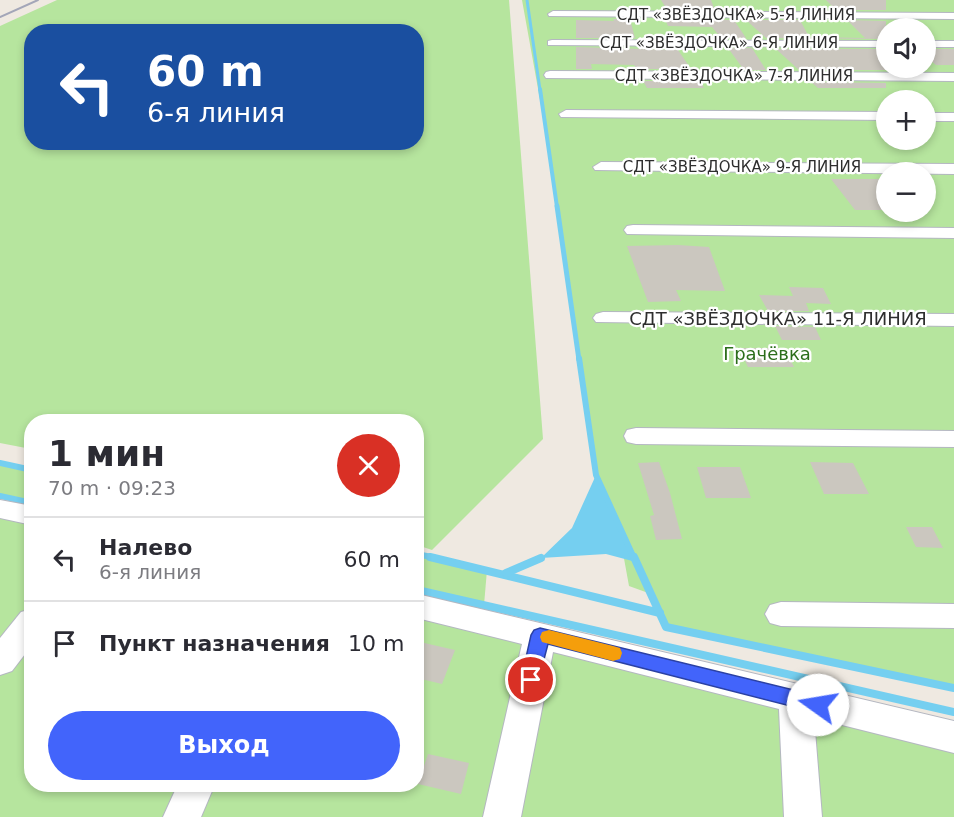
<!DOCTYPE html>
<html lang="ru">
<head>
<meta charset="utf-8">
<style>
	:root { --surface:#fff; --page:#f7f7f7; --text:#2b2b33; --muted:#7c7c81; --line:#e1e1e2; --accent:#4264fb }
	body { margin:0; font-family:"DejaVu Sans",sans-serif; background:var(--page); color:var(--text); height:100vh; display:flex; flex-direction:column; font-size:22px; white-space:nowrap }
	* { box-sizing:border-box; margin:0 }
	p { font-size:20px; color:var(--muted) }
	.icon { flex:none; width:33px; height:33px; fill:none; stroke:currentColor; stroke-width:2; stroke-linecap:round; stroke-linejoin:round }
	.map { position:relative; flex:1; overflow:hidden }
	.side { position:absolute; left:24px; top:414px; width:400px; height:378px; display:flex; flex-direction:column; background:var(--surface); border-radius:24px; box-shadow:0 3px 9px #0003 }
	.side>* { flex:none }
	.guide { position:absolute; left:24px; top:24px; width:400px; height:126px; border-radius:24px; box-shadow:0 3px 9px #0003; background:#1a4fa0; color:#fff; overflow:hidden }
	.controls { position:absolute; left:876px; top:18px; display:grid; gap:12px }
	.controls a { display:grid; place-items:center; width:60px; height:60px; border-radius:50%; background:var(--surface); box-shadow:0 3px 9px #0003; font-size:30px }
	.pin { position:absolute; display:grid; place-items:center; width:51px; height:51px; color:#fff; margin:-26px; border:3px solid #fff; border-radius:50%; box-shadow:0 2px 6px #0007 }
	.me { position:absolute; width:66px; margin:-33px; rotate:283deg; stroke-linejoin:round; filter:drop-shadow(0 0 4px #0008) }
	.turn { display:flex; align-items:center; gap:21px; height:126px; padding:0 24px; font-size:27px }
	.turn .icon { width:78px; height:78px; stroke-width:2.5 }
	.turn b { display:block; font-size:42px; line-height:51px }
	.round { display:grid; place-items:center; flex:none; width:63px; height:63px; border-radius:32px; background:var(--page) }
	.overview { display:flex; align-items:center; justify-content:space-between; height:102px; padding:0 24px }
	h1 { font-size:36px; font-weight:800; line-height:45px }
	.cta { display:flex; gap:12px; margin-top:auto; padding:12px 24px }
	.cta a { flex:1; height:69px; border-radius:36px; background:var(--accent); color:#fff; font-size:24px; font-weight:800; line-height:69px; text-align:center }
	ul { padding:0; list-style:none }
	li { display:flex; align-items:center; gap:18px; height:84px; padding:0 24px; border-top:2px solid var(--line) }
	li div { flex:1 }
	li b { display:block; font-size:22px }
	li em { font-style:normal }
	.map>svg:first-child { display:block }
	.green { fill:#b6e59e; fill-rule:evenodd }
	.water { fill:#75cff0 }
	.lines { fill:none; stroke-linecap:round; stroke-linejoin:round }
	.stream-far4 { stroke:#75cff0; stroke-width:3 }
	.stream-far3 { stroke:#75cff0; stroke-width:4 }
	.stream-far2 { stroke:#75cff0; stroke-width:5 }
	.stream-far1 { stroke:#75cff0; stroke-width:6 }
	.stream { stroke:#75cff0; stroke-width:8 }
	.building { fill:#cbc7bf }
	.minor-casing { stroke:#b4b7c1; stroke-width:2 }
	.minor { fill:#fff; fill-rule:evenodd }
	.rail { stroke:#a3a6b8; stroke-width:2 }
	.route { fill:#4264fb; stroke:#2b41a3; stroke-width:1.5 }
	.slow { fill:#f59e0b }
	.labels { text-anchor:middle; stroke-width:4.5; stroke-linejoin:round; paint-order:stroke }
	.far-street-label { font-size:15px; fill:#2e2e2e; stroke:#fff }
	.street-label { font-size:18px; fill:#2e2e2e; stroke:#fff }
	.park-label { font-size:18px; fill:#2c6e1b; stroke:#fff }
</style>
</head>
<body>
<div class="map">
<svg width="954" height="817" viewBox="0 0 954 817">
	<rect width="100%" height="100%" fill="#efe9e1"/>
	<!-- green -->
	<g class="green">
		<path d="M57,0H509L543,439L432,550L417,545V422H32L31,449L0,443V26ZM32,32H417V142H32Z"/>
		<path d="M522,0H954V688L666,627L651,594L629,586L617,520L596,475L546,133ZM886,28H926V68H886ZM886,100H926V140H886ZM886,172H926V212H886Z"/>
		<path d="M0,463L31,470V503L0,496Z"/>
		<path d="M0,507L31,514L32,784H417V601L954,723V817H0Z"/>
		<path d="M417,554L487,570L484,605L417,590Z"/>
	</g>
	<!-- water -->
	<path class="water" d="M596,475L636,562L606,554L541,558L572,528Z"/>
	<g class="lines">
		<!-- stream-far4 -->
		<path class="stream-far4" d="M527,0L540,90"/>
		<!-- stream-far3 -->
		<path class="stream-far3" d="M540,89L557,207"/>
		<!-- stream-far2 -->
		<path class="stream-far2" d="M557,206L579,360"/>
		<!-- stream-far1 -->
		<g class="stream-far1">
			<path d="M579,358L596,475L634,558"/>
			<path d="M0,463L32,470"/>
			<path d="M0,496L32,503"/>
			<path d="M417,554L436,558"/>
		</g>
		<!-- stream -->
		<g class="stream">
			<path d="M430,557L660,613"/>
			<path d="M634,557L666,627L954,688"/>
			<path d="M506,573L541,558"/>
			<path d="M417,590L954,712"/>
		</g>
	</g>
	<!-- building -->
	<g class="building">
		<path d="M661,0H711L714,8H726L728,10L661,9L666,8Z"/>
		<path d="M826,0H886V10H836Z"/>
		<path d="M613,19H630L635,38H576V20L614,21Z"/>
		<path d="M665,19L734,20L746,38H721L712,27L668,26Z"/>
		<path d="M746,20H800L809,37L865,38L847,20L886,21V39L766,38Z"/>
		<path d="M576,47L678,50L691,69H637L634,65L591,64L592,69H576Z"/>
		<path d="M728,48H752L766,70H744Z"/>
		<path d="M776,49H886V70H799Z"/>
		<path d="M926,49H954V65H936L926,57Z"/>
		<path d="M643,81H700L704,88H647Z"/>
		<path d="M811,82L886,83V88H818Z"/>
		<path d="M831,179H886V210H855Z"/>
		<path d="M678,245L709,247L725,291L676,290L681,301L648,302L627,246Z"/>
		<path d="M789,287L823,288L831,304L806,303L809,311H768L759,295L793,296Z"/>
		<path d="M775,326L815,327L821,340H782Z"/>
		<path d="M739,348H784L794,367H748Z"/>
		<path d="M659,462L670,493L682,539L656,540L650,516L654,515L638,463Z"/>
		<path d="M810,462L853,463L869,494H824Z"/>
		<path d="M697,467H740L751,498H706Z"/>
		<path d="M906,527H932L943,548L916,547Z"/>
		<path d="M420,642L455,650L442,684L417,678V650Z"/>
		<path d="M428,754L469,763L461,794L418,784Z"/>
	</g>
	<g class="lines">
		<defs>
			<g id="minor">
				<path d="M553,11L954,13V19L549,16L548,14Z"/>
				<path d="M552,40L886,41V47L548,45V41Z"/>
				<rect x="926" y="41" width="28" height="6"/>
				<path d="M550,71L954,73V81L546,78L544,75L546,72Z"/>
				<path d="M566,110L886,112V120L561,117L559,114Z"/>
				<rect x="926" y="113" width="28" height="8"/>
				<path d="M601,162L954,164V174L595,170L593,167Z"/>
				<path d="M633,225L954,228V238L627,234L624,230L627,226Z"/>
				<path d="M603,312L954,314V326L596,322L593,318L596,314Z"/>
				<path d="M636,428L954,431V447L636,444L627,442L624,436L627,430Z"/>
				<path d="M0,500L32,506V525L0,518Z"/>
				<path d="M417,594L954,721V753L814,718L822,817H784L779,709L553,652L521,817H483L522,644L417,618Z"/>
				<path d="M781,602L954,604V628L781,626L770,623L765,614L770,605Z"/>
				<path d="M32,609V645L12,671L0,675V638L21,612Z"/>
				<path d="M178,784H215L201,817H163Z"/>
			</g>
		</defs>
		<!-- minor casing -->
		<use href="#minor" class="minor-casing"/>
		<!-- minor -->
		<use href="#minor" class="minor"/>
		<!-- rail -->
		<path class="rail" d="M0,17L38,0"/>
	</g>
	<!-- route -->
	<path class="route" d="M540,628L818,696L825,699L828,705L825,710L818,713L548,644L537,686L531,688L524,686L521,680L531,635L534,630Z"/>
	<!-- slow -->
	<path class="slow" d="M549,630L613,646L620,648L622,653L620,659L613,661L542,642L540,637L542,632Z"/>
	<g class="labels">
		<!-- far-street labels -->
		<g class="far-street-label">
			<text x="736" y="20">СДТ «ЗВЁЗДОЧКА» 5-Я ЛИНИЯ</text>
			<text x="719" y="48">СДТ «ЗВЁЗДОЧКА» 6-Я ЛИНИЯ</text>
			<text x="734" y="81">СДТ «ЗВЁЗДОЧКА» 7-Я ЛИНИЯ</text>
			<text x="742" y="172">СДТ «ЗВЁЗДОЧКА» 9-Я ЛИНИЯ</text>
		</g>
		<!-- street labels -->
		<g class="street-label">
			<text x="778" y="325">СДТ «ЗВЁЗДОЧКА» 11-Я ЛИНИЯ</text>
		</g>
		<!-- park labels -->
		<g class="park-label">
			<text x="767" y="360">Грачёвка</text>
		</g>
	</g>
</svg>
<div class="controls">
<a><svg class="icon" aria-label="sound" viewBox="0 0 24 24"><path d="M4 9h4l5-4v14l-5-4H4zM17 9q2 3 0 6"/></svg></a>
<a>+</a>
<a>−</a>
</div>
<div class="pin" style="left:531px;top:680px;background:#d93025"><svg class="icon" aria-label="arrive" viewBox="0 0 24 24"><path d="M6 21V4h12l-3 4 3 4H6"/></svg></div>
<svg class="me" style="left:818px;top:705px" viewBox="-20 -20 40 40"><circle r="19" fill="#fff"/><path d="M0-13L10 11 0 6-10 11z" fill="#4264fb"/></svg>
<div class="guide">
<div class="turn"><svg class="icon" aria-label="left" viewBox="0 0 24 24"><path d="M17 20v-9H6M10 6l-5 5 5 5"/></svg><div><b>60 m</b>6-я линия</div></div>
</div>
<section class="side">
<div class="overview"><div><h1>1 мин</h1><p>70 m · 09:23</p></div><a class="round" style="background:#d93025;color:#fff"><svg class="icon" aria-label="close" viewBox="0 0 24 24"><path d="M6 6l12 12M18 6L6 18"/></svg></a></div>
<ul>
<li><svg class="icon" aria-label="left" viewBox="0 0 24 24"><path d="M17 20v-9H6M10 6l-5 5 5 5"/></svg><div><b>Налево</b><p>6-я линия</p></div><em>60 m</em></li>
<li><svg class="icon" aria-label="arrive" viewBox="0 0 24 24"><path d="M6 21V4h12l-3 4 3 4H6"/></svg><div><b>Пункт назначения</b></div><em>10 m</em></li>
</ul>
<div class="cta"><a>Выход</a></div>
</section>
</div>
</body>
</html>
